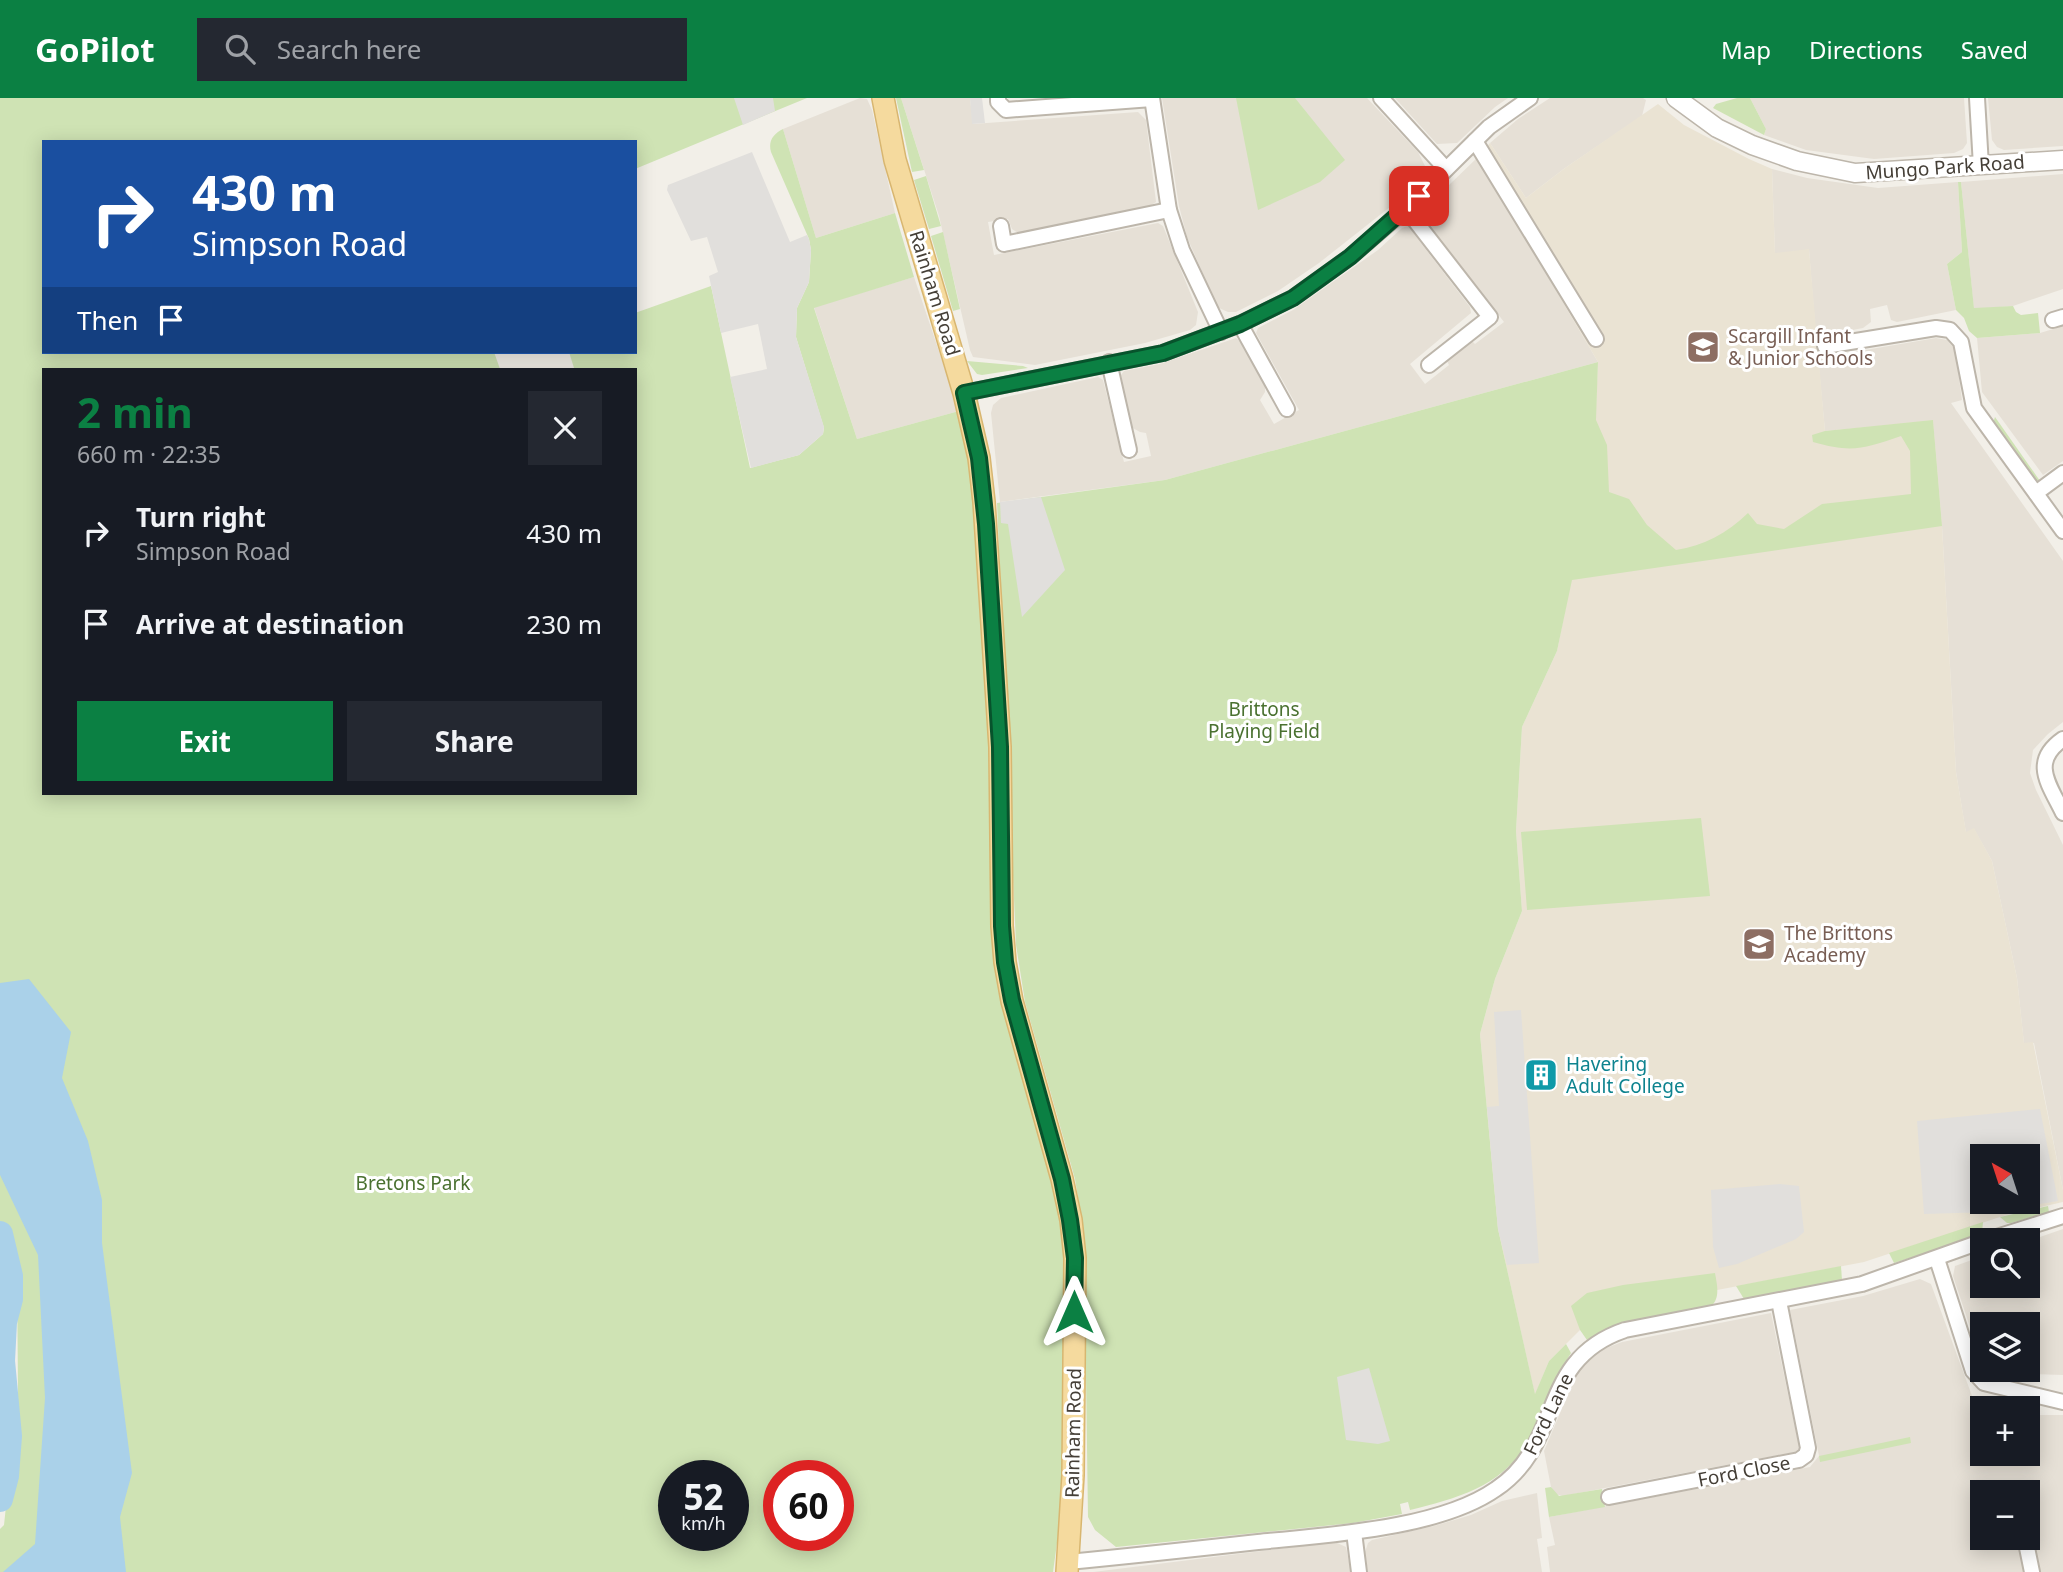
<!DOCTYPE html>
<html lang="en">
<head>
<meta charset="utf-8">
<style>
	:root { --surface:#171b24; --page:#242831; --text:#f1f3f6; --muted:#9ea1a6; --accent:#0b8043 }
	body { margin:0; font-family:"Noto Sans",sans-serif; background:var(--page); color:var(--text); height:100vh; display:flex; flex-direction:column; font-size:26px; white-space:nowrap }
	* { box-sizing:border-box; margin:0 }
	p { font-size:23px; color:var(--muted) }
	.icon { flex:none; width:38px; height:38px; fill:none; stroke:currentColor; stroke-width:2; stroke-linecap:round; stroke-linejoin:round }
	.map { position:relative; flex:1; overflow:hidden }
	.details { position:absolute; left:42px; top:270px; width:595px; height:427px; display:flex; flex-direction:column; background:var(--surface); border-radius:0px; box-shadow:0 4px 18px #0003 }
	.details>* { flex:none }
	.guide { position:absolute; left:42px; top:42px; width:595px; height:214px; border-radius:0px; box-shadow:0 4px 18px #0003; background:#1a4fa0; color:#fff; overflow:hidden }
	.needle { width:46px; rotate:321deg }
	.controls { position:absolute; left:1970px; top:1046px; display:grid; gap:14px }
	.controls a { display:grid; place-items:center; width:70px; height:70px; border-radius:0px; background:var(--surface); box-shadow:0 4px 18px #0003; font-size:35px }
	.speed { position:absolute; left:658px; top:1362px; display:flex; gap:14px; font-size:35px; font-weight:700; text-align:center }
	.speed>* { display:grid; place-content:center; width:91px; height:91px; border-radius:50%; background:var(--surface); box-shadow:0 4px 18px #0003; line-height:1 }
	.speed small { font-size:18px; font-weight:400 }
	.speed .limit { border:10px solid #d22; background:#fff; color:#111 }
	.pin { position:absolute; display:grid; place-items:center; width:60px; height:60px; color:#fff; margin:-30px; border-radius:14px; box-shadow:0 4px 10px #0006 }
	.me { position:absolute; width:77px; margin:-38px; rotate:0deg; stroke-linejoin:round; filter:drop-shadow(0 0 5px #0008) }
	.turn { display:flex; align-items:center; gap:24px; height:147px; padding:0 35px; font-size:32px }
	.turn .icon { width:91px; height:91px; stroke-width:2.5 }
	.turn b { display:block; font-size:49px; line-height:60px }
	.then { display:flex; align-items:center; height:66px; padding:0 35px; background:#0003; gap:14px; font-size:26px }
	.round { display:grid; place-items:center; flex:none; width:74px; height:74px; border-radius:0px; background:var(--page) }
	.summary { display:flex; align-items:center; justify-content:space-between; height:119px; padding:0 35px }
	h1 { font-size:42px; font-weight:700; line-height:52px; color:var(--accent) }
	.button { display:flex; gap:14px; margin-top:auto; padding:14px 35px }
	.button a { flex:1; height:80px; border-radius:0px; background:var(--accent); color:#fff; font-size:28px; font-weight:700; line-height:80px; text-align:center }
	.button a+a { background:var(--page); color:var(--text) }
	ul { padding:0; list-style:none }
	li { display:flex; align-items:center; gap:21px; height:91px; padding:0 35px }
	li div { flex:1 }
	li b { display:block; font-size:26px }
	li em { font-style:normal }
	header { display:flex; align-items:center; gap:42px; box-sizing:border-box; height:98px; padding:0 35px; background:var(--accent); color:#fff }
	header strong { font-size:33px }
	nav { display:flex; gap:38px; margin-inline-start:auto; font-size:24px }
	.search { width:490px; height:63px; background:var(--page); display:flex; align-items:center; gap:18px; box-sizing:border-box; padding:0 24px; border-radius:0px; color:var(--muted); font-size:26px }
	.map>svg:first-child { display:block }
	.residential { fill:#e6e0d6; fill-rule:evenodd }
	.education { fill:#eae3d3; fill-rule:evenodd }
	.green { fill:#cfe3b4; fill-rule:evenodd }
	.parking { fill:#e1dfdc; fill-rule:evenodd }
	.water { fill:#aad1e9 }
	.lines { fill:none; stroke-linecap:round; stroke-linejoin:round }
	.river { stroke:#aad1e9; stroke-width:26 }
	.minor-casing { stroke:#bdb6ab; stroke-width:18 }
	.tertiary-casing { stroke:#bdb6ab; stroke-width:21 }
	.primary-casing { stroke:#d8b670; stroke-width:24 }
	.minor { stroke:#fff; stroke-width:14 }
	.tertiary { stroke:#fff; stroke-width:18 }
	.primary { stroke:#f5da9e; stroke-width:21 }
	.route-casing { stroke:#07532c; stroke-width:18 }
	.route { stroke:#0b8043; stroke-width:12 }
	.labels { text-anchor:middle; stroke-width:6; stroke-linejoin:round; paint-order:stroke }
	.street-label { font-size:19px; fill:#453f37; stroke:#fff }
	.education-label { font-size:19px; fill:#785e54; stroke:#fff; text-anchor:start }
	.park-label { font-size:19px; fill:#4a7130; stroke:#fff }
	.culture-label { font-size:19px; fill:#0d838f; stroke:#fff; text-anchor:start }
</style>
</head>
<body>
<header>
<strong>GoPilot</strong>
<div class="search"><svg class="icon" aria-label="search" viewBox="0 0 24 24"><circle cx="10" cy="10" r="6"/><path d="M15 15l6 6"/></svg>Search here</div>
<nav><a>Map</a><a>Directions</a><a>Saved</a></nav>
</header>
<div class="map">
<svg width="2063" height="1474" viewBox="0 0 2063 1474">
	<rect width="100%" height="100%" fill="#f2efe8"/>
	<!-- residential -->
	<g class="residential">
		<path d="M860,0L867,1L872,12L895,115L816,140L783,31Z"/>
		<path d="M901,0H970L973,26L1138,14L1146,22L1156,104L1150,108L1021,137L1012,131L1008,121L988,124L994,157L1158,125L1163,128L1198,214L1196,227L1190,232L1145,245L1035,267L973,259L970,252L939,118Z"/>
		<path d="M1162,0H1367L1418,54L1425,68L1423,76L1390,109L1319,165L1278,193L1236,214H1228L1219,210L1216,206L1187,139L1179,108Z"/>
		<path d="M1395,0H1508L1495,9L1457,45L1437,46Z"/>
		<path d="M1550,0H1643L1646,2L1642,18L1565,70L1526,100L1490,45L1518,21Z"/>
		<path d="M1750,0H1964L1967,45L1963,51L1954,55L1874,61L1806,52L1764,37L1766,31Z"/>
		<path d="M1988,0H2063V48L2004,52L1997,49L1992,42Z"/>
		<path d="M1478,59L1598,264L1165,382L1000,404L991,315L993,307L1001,300L1098,279L1103,282L1124,364L1151,358L1146,335L1140,334L1131,329L1121,277L1124,273L1160,266L1236,240L1241,244L1265,289V294L1260,302L1274,326L1299,312L1256,235L1258,230L1293,212L1378,152L1402,130L1408,128L1470,209L1471,215L1410,266L1425,286L1449,267L1446,261L1469,240L1475,246L1504,224L1420,115Z"/>
		<path d="M1772,71L1807,80L1878,90L1958,84L1962,154L1947,166L1956,212L1897,224L1891,222L1887,207L1870,211L1871,224L1863,230L1816,239L1809,152L1775,156Z"/>
		<path d="M2063,76V191L2013,208L1974,211L1961,84Z"/>
		<path d="M914,179L959,313L857,341L814,209Z"/>
		<path d="M2063,228V363L2043,377L1982,294L1977,240L2040,235Z"/>
		<path d="M1936,240L1947,242L1955,251L1962,302L1951,305L2063,463V624L2048,636L2033,652L2030,675L2036,692L2063,747V1092L2034,945L2024,946L2017,880L1992,763L1974,731L1966,735L1956,674L1942,428L1933,323L1825,333L1818,260Z"/>
		<path d="M2063,1131V1277L1995,1275L1990,1273L2028,1272V1227H1983V1268L1953,1178L1955,1168L1983,1158V1188H2028V1143Z"/>
		<path d="M1920,1181L1931,1186L1979,1317H1983V1356H2028V1317H2063V1474H1550L1547,1449L1555,1447L1549,1419L1810,1369L1819,1358L1790,1212L1863,1198ZM1983,1395H2028V1440H1983Z"/>
		<path d="M1771,1215L1800,1353L1563,1398L1555,1396L1551,1389L1544,1353L1574,1282L1583,1267L1596,1254L1622,1244Z"/>
		<path d="M1537,1395L1542,1440L1537,1441L1542,1474H1368L1365,1454L1368,1445L1372,1442L1434,1428L1471,1417L1502,1403Z"/>
		<path d="M1335,1444L1346,1449L1351,1474H1093Z"/>
	</g>
	<!-- education -->
	<path class="education" d="M1658,6L1684,27L1749,61L1772,71L1775,155L1809,151L1825,333L1933,322L1942,428L1956,674L1966,734L1974,730L1992,763L2017,880L2024,945L2033,944L2063,1092V1104L2006,1117L1864,1164L1644,1206L1605,1218L1580,1232L1549,1263L1535,1297L1498,1131L1480,936L1495,881L1522,813L1516,733L1522,629L1557,553L1593,373L1598,264L1478,59L1490,45L1526,100L1565,70ZM1983,1059H2028V1104H1983Z"/>
	<!-- green -->
	<g class="green">
		<path d="M0,0H807L635,71V44H44V254H494L500,271H44V695H635V271H572L574,270L569,254H635V215L711,188L750,370L799,357L823,336L824,330L796,239L797,210L809,184L811,152L809,141L771,54C768,43 773,36 783,31L816,140L895,115L914,179L814,210L857,341L959,313L977,393L993,650L995,840L1058,1102L1065,1156L1064,1356L1062,1409L1053,1474H0V1431L4,1427L18,1295L17,1167L0,1132ZM674,1377H733V1437H674ZM779,1377H838V1437H779Z"/>
		<path d="M896,0H901L924,72L912,74Z"/>
		<path d="M1236,0H1295L1345,62L1320,84L1258,112Z"/>
		<path d="M1737,0H1750L1766,31L1764,37L1713,10L1716,6Z"/>
		<path d="M926,78L941,128L929,131L914,82Z"/>
		<path d="M1958,84H1961L1974,210L2013,208L2016,214L2021,217L2038,215L2040,235L1977,240L1969,233L1964,220L1956,212L1947,166L1962,154Z"/>
		<path d="M943,134L960,211L953,213L931,138Z"/>
		<path d="M967,263L1023,268L1028,270L982,277L977,276Z"/>
		<path d="M1598,264L1596,322L1607,347L1609,394L1629,401L1647,427L1676,452C1704,448 1727,435 1748,415L1757,426L1784,431L1822,406L1911,396L1910,353L1901,338C1864,351 1851,355 1813,344L1812,337L1825,333L1933,322L1942,428L1572,482L1557,553L1522,629L1516,733L1522,813L1495,881L1480,936L1498,1131L1535,1296L1549,1263L1566,1246L1571,1255C1552,1283 1544,1314 1528,1343C1504,1388 1456,1401 1410,1412L1408,1404L1400,1406L1402,1416L1353,1425L1116,1449L1095,1432L1088,1419L1084,1137L1075,1081L1025,904L1016,847L997,405L1165,382Z"/>
		<path d="M1995,319L2040,383L2034,382L1993,325Z"/>
		<path d="M1701,720L1710,798L1527,812L1521,734Z"/>
		<path d="M2048,1108L2049,1114L2011,1125H2007L2000,1119Z"/>
		<path d="M1983,1124L1982,1135L1976,1139L1894,1165L1889,1155Z"/>
		<path d="M1841,1168L1842,1182L1744,1201L1736,1188Z"/>
		<path d="M1715,1175C1717,1187 1721,1201 1710,1209C1669,1217 1624,1221 1587,1242L1580,1232L1571,1208L1587,1195L1623,1187Z"/>
		<path d="M1910,1339L1911,1345L1820,1364L1819,1358Z"/>
		<path d="M1551,1389L1559,1398L1602,1391L1605,1409L1549,1419L1545,1390Z"/>
	</g>
	<!-- parking -->
	<g class="parking">
		<path d="M734,0H773L775,13L743,27Z"/>
		<path d="M970,0H982L985,25L972,26Z"/>
		<path d="M752,54L790,144L807,137L809,141L811,152L809,184L797,210L796,239L824,329L823,336L799,357L751,370L730,279L767,271L758,226L721,235L709,178L718,174L707,139L691,143L667,92L668,87Z"/>
		<path d="M1041,399L1065,472L1022,519L1008,426L1001,425L1000,404Z"/>
		<path d="M1521,912L1539,1165L1507,1167L1498,1131L1487,1009L1499,1008L1494,914Z"/>
		<path d="M2040,1011L2058,1103L1990,1114L1924,1116L1917,1023ZM1983,1059H2028V1104H1983Z"/>
		<path d="M1780,1086L1799,1088L1804,1134L1796,1141L1737,1166L1719,1170L1713,1149L1711,1092Z"/>
		<path d="M1369,1270L1390,1343L1378,1346L1346,1342L1337,1279Z"/>
	</g>
	<!-- water -->
	<path class="water" d="M29,881L71,934L62,980L88,1043L102,1102V1145L132,1375L120,1419L126,1474H3L35,1446L45,1300L38,1157L0,1077V885Z"/>
	<g class="lines">
		<!-- river -->
		<path class="river" d="M0,1136L10,1178V1201L4,1224L2,1263L9,1338L6,1378L0,1401"/>
		<defs>
			<g id="minor">
				<path d="M998,0V4L1006,12L1152,1"/>
				<path d="M1152,0L1169,112L1182,152L1221,234"/>
				<path d="M1381,0L1446,71"/>
				<path d="M1977,0L1981,68"/>
				<path d="M1475,43L1596,241"/>
				<path d="M1406,111L1490,219L1429,267"/>
				<path d="M1001,128L1004,146L1169,112"/>
				<path d="M2053,222L2063,219"/>
				<path d="M1240,226L1287,311"/>
				<path d="M1825,248L1936,230L1950,232L1961,244L1974,310L2063,433"/>
				<path d="M1109,264L1129,352"/>
				<path d="M964,295L1163,255L1240,226L1293,200L1350,159L1406,111L1489,29L1530,0"/>
				<path d="M2036,395L2063,375"/>
				<path d="M2063,641C2030,664 2049,686 2063,715"/>
				<path d="M1984,1143L2063,1118"/>
				<path d="M1937,1161L1973,1273L1984,1285L2063,1304"/>
				<path d="M1609,1399L1799,1362L1806,1357L1808,1350L1779,1203"/>
				<path d="M1354,1434L1359,1474"/>
				<path d="M2025,1440L2032,1474"/>
				<path d="M1068,1464C1131,1458 1195,1451 1258,1444C1327,1437 1439,1431 1496,1391C1565,1345 1536,1262 1625,1232L1862,1186L1983,1143"/>
			</g>
			<path id="tertiary" d="M1676,0L1717,30L1752,47L1797,63L1855,75L2063,62"/>
			<path id="primary" d="M883,0L895,62L964,295L979,360L984,404L1000,649L1002,828L1005,864L1012,903L1062,1081L1071,1122L1075,1160L1073,1377L1067,1474"/>
		</defs>
		<!-- minor casing -->
		<use href="#minor" class="minor-casing"/>
		<!-- tertiary casing -->
		<use href="#tertiary" class="tertiary-casing"/>
		<!-- primary casing -->
		<use href="#primary" class="primary-casing"/>
		<!-- minor -->
		<use href="#minor" class="minor"/>
		<!-- tertiary -->
		<use href="#tertiary" class="tertiary"/>
		<!-- primary -->
		<use href="#primary" class="primary"/>
	</g>
	<g class="lines">
		<defs>
			<path id="route" d="M1074,1214L1075,1160L1070,1122L1062,1081L1012,902L1005,864L1002,828L1000,649L986,426L979,360L964,295L1163,255L1240,226L1293,200L1350,159L1419,98"/>
		</defs>
		<!-- route casing -->
		<use href="#route" class="route-casing"/>
		<!-- route -->
		<use href="#route" class="route"/>
	</g>
	<!-- icons -->
	<defs>
		<symbol id="school-square" viewBox="-11 -11 22 22"><rect x="-9" y="-9" width="18" height="18" rx="4" fill="#8d6e63" stroke="#fff"/><path d="M0-5L7-2L0 1L-7-2ZM-4 1L0 2.5L4 1V4Q0 6-4 4Z" fill="#fff"/></symbol>
		<symbol id="building-square" viewBox="-11 -11 22 22"><rect x="-9" y="-9" width="18" height="18" rx="4" fill="#0f9aa8" stroke="#fff"/><path d="M-4-6H4V6H1V3H-1V6H-4ZM-2.5-4.3h1.7v1.8h-1.7ZM.8-4.3h1.7v1.8H.8ZM-2.5-1h1.7V.8h-1.7ZM.8-1h1.7V.8H.8Z" fill="#fff"/></symbol>
	</defs>
	<g fill-rule="evenodd">
		<use href="#school-square" x="1684" y="230" width="38" height="38"/>
		<use href="#school-square" x="1740" y="827" width="38" height="38"/>
		<use href="#building-square" x="1522" y="958" width="38" height="38"/>
	</g>
	<g class="labels">
		<!-- street labels -->
		<g class="street-label">
			<text transform="translate(1945 69) rotate(-4)" y="7">Mungo Park Road</text>
			<text transform="translate(935 195) rotate(73)" y="7">Rainham Road</text>
			<text transform="translate(1548 1316) rotate(-64)" y="7">Ford Lane</text>
			<text transform="translate(1073 1335) rotate(-89)" y="7">Rainham Road</text>
			<text transform="translate(1744 1373) rotate(-11)" y="7">Ford Close</text>
		</g>
		<!-- education labels -->
		<g class="education-label">
			<text x="1728" y="245">Scargill Infant<tspan x="1728" dy="22">&amp; Junior Schools</tspan></text>
			<text x="1784" y="842">The Brittons<tspan x="1784" dy="22">Academy</tspan></text>
		</g>
		<!-- park labels -->
		<g class="park-label">
			<text x="1264" y="618">Brittons<tspan x="1264" dy="22">Playing Field</tspan></text>
			<text x="413" y="1092">Bretons Park</text>
		</g>
		<!-- culture labels -->
		<g class="culture-label">
			<text x="1566" y="973">Havering<tspan x="1566" dy="22">Adult College</tspan></text>
		</g>
	</g>
</svg>
<div class="controls">
<a><svg class="needle" viewBox="-14 -14 28 28"><path d="M0-13l5 13h-10z" fill="#e53935"/><path d="M0 13l5-13h-10z" fill="#9ea1a6"/></svg></a>
<a><svg class="icon" aria-label="search" viewBox="0 0 24 24"><circle cx="10" cy="10" r="6"/><path d="M15 15l6 6"/></svg></a>
<a><svg class="icon" aria-label="layers" viewBox="0 0 24 24"><path d="M12 4l9 5-9 5-9-5zM3 14l9 5 9-5"/></svg></a>
<a>+</a>
<a>−</a>
</div>
<div class="speed"><div>52<small>km/h</small></div><div class="limit">60</div></div>
<div class="pin" style="left:1419px;top:98px;background:#d93025"><svg class="icon" aria-label="arrive" viewBox="0 0 24 24"><path d="M6 21V4h12l-3 4 3 4H6"/></svg></div>
<svg class="me" style="left:1074px;top:1214px" viewBox="-20 -20 40 40"><path d="M0-17L14 15 0 8-14 15z" fill="#0b8043" stroke="#fff" stroke-width="4"/></svg>
<div class="guide">
<div class="turn"><svg class="icon" aria-label="right" viewBox="0 0 24 24"><path d="M7 20v-9h11M14 6l5 5-5 5"/></svg><div><b>430 m</b>Simpson Road</div></div>
<div class="then">Then<svg class="icon" aria-label="arrive" viewBox="0 0 24 24"><path d="M6 21V4h12l-3 4 3 4H6"/></svg></div>
</div>
<section class="details">
<div class="summary"><div><h1>2 min</h1><p>660 m · 22:35</p></div><a class="round"><svg class="icon" aria-label="close" viewBox="0 0 24 24"><path d="M6 6l12 12M18 6L6 18"/></svg></a></div>
<ul>
<li><svg class="icon" aria-label="right" viewBox="0 0 24 24"><path d="M7 20v-9h11M14 6l5 5-5 5"/></svg><div><b>Turn right</b><p>Simpson Road</p></div><em>430 m</em></li>
<li><svg class="icon" aria-label="arrive" viewBox="0 0 24 24"><path d="M6 21V4h12l-3 4 3 4H6"/></svg><div><b>Arrive at destination</b></div><em>230 m</em></li>
</ul>
<div class="button"><a>Exit</a><a>Share</a></div>
</section>
</div>
</body>
</html>
